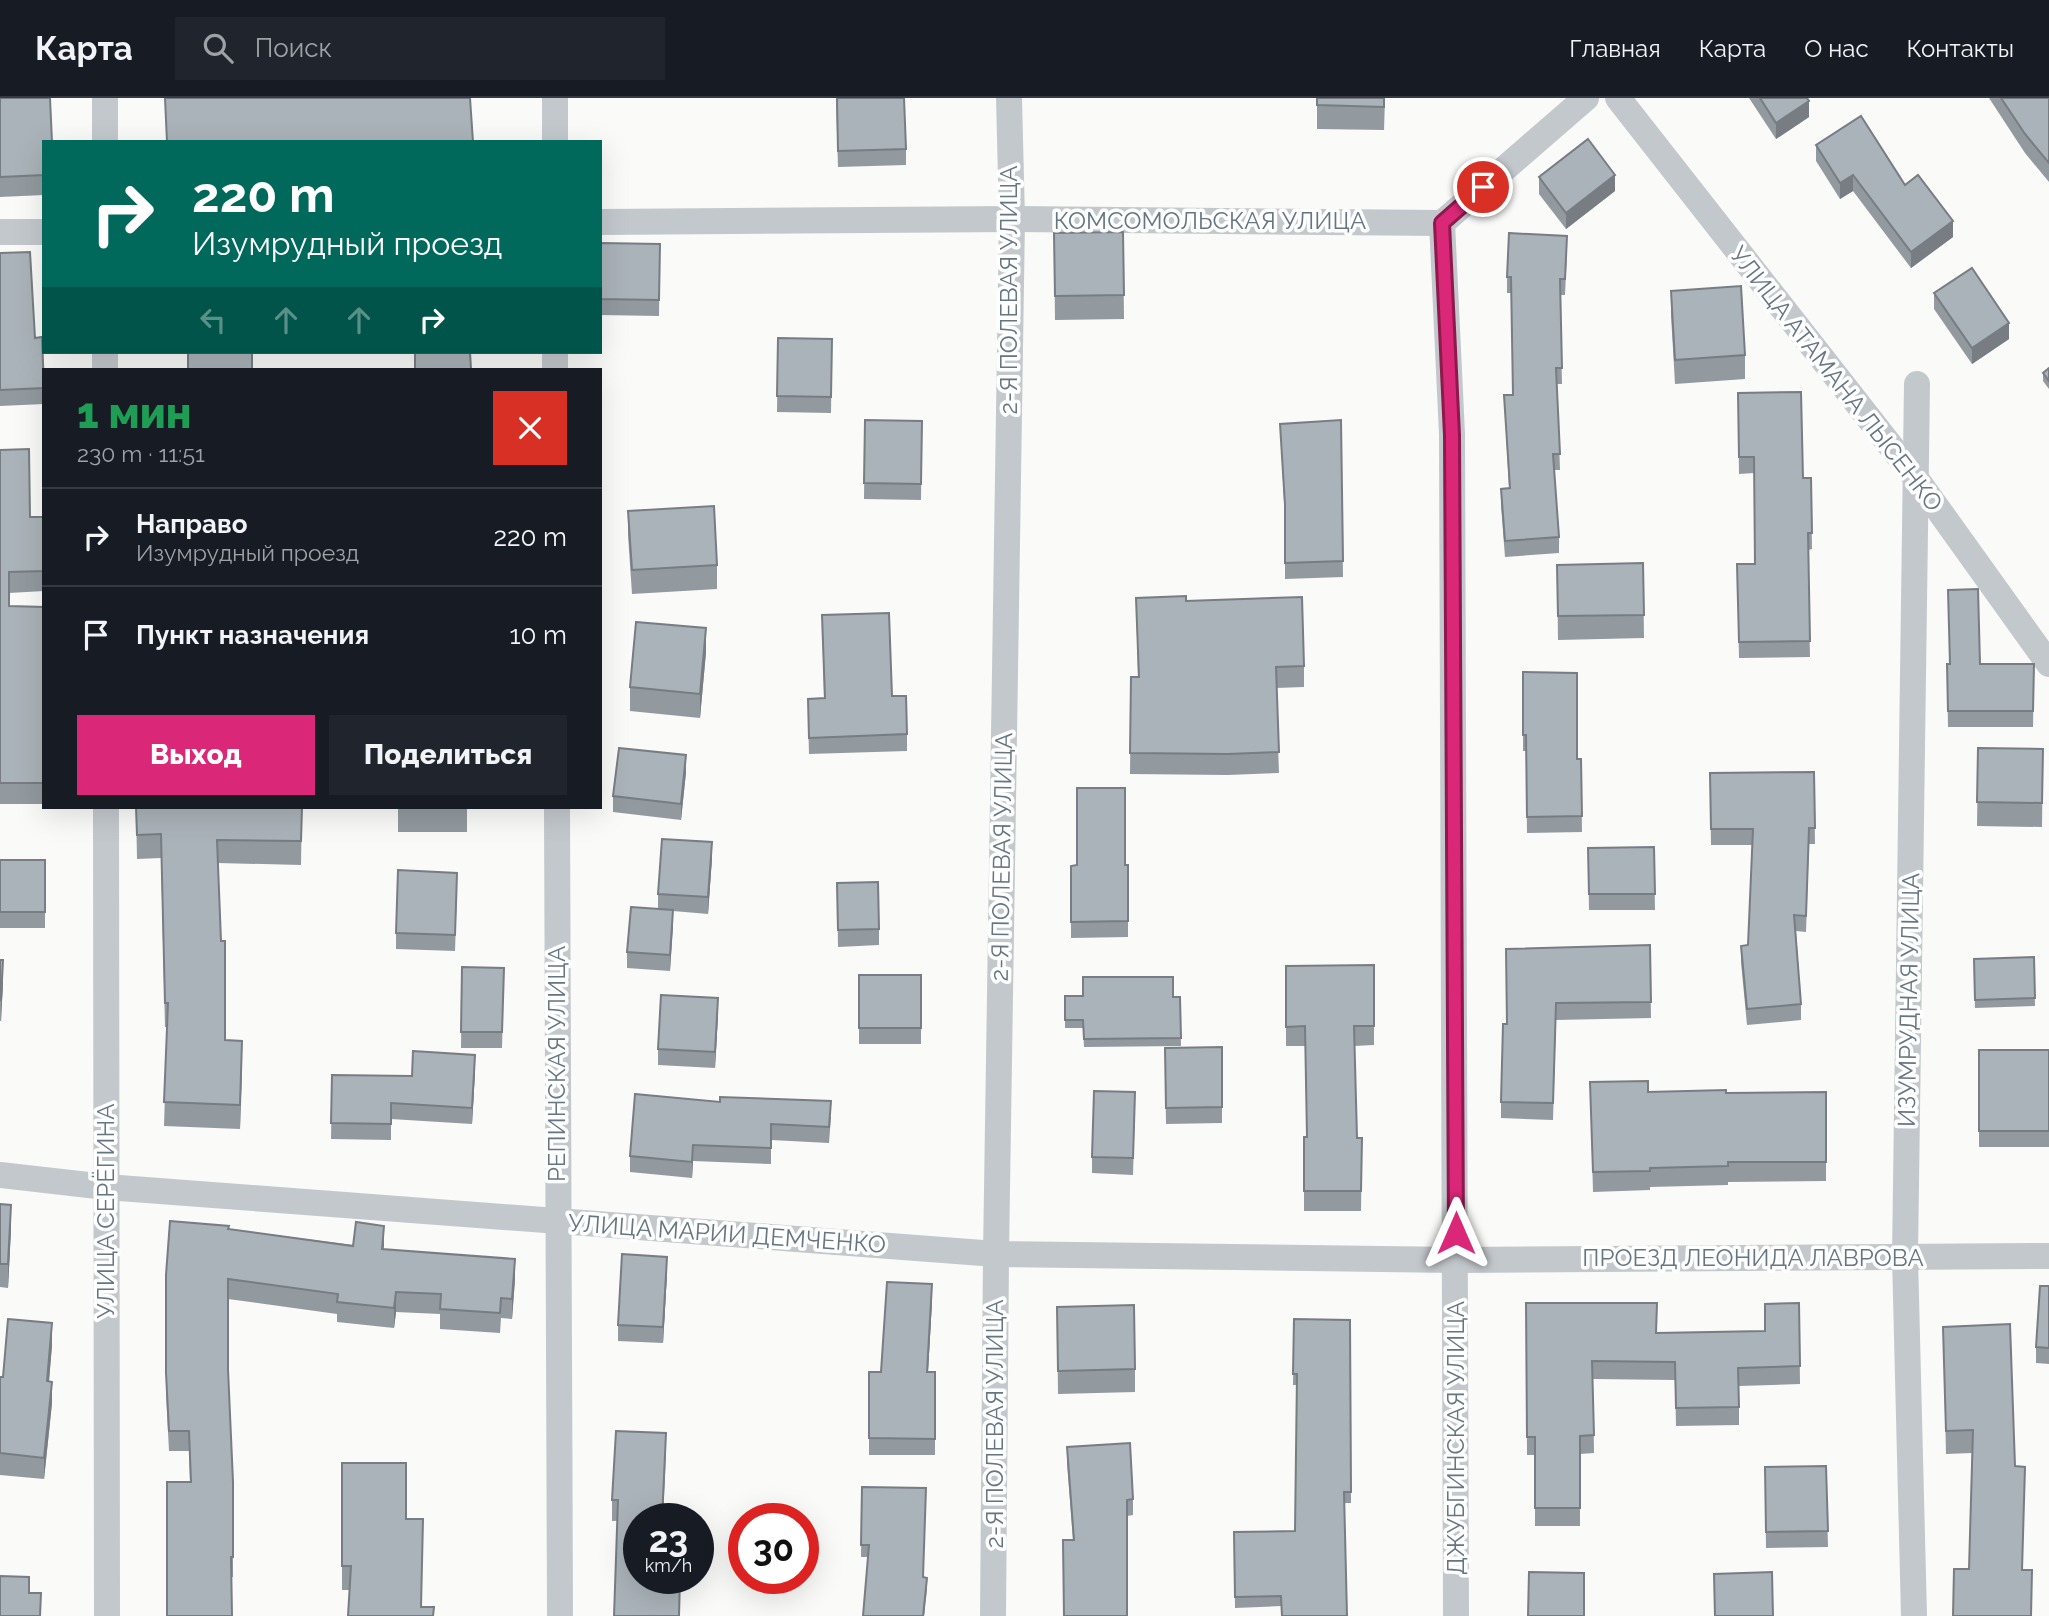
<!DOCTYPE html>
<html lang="ru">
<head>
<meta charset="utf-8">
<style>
	:root { --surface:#171b24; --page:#20242c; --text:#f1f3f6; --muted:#9ea1a6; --line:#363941; --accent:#db2777 }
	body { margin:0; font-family:Raleway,sans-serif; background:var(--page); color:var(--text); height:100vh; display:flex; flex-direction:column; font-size:26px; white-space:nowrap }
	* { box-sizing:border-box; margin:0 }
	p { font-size:23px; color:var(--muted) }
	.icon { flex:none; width:38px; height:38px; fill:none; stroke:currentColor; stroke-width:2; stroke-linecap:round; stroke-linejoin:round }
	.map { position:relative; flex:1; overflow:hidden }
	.drawer { position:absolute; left:42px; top:270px; width:560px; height:441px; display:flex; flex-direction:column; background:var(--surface); border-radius:0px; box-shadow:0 7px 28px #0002 }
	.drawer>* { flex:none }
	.top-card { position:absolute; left:42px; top:42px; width:560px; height:214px; border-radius:0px; box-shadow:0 7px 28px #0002; background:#00695c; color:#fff; overflow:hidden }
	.speed { position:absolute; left:623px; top:1405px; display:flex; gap:14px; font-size:35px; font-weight:700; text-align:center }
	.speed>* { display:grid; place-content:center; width:91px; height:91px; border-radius:50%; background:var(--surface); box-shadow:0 7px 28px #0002; line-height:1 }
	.speed small { font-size:18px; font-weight:400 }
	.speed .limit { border:10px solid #d22; background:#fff; color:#111 }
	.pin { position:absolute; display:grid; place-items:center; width:60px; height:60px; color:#fff; margin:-30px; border:4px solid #fff; border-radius:50%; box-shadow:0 2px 7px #0007 }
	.me { position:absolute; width:77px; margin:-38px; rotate:0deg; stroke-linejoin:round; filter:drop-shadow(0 0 5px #0008) }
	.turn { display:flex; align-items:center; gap:24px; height:147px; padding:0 35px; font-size:32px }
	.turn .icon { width:91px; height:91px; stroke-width:2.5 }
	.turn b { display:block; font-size:49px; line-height:60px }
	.lanes { display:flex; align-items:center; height:66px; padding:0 35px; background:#0003; justify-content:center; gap:35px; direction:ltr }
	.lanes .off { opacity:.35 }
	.round { display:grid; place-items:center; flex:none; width:74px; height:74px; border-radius:0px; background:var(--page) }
	.headline { display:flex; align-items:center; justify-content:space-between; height:119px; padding:0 35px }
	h1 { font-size:42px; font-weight:800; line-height:52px; color:#1e9e55 }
	.button { display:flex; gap:14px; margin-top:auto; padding:14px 35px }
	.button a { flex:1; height:80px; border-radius:0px; background:var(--accent); color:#fff; font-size:28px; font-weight:800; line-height:80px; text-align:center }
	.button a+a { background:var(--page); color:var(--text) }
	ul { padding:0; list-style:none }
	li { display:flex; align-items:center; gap:21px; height:98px; padding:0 35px; border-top:2px solid var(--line) }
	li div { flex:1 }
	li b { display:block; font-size:26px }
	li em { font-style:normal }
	header { display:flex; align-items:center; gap:42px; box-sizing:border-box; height:98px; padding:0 35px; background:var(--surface); border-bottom:2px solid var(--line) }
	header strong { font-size:33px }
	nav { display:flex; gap:38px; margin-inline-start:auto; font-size:24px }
	.search { width:490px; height:63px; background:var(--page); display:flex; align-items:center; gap:18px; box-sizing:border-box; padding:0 24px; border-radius:0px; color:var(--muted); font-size:26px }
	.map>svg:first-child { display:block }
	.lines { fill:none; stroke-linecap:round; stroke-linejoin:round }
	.street { stroke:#c3c8cc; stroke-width:26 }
	.wall { fill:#929a9f }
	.shaded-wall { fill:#777d82 }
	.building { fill:#aab3b9; stroke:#777d82; stroke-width:2 }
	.route-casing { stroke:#8e194d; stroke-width:18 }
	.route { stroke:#db2777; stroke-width:12 }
	.labels { text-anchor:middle; stroke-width:7; stroke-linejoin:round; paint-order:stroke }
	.street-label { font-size:24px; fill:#657683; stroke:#fff }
</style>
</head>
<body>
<header>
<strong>Карта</strong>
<div class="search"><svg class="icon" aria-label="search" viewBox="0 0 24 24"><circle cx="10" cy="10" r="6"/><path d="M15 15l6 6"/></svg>Поиск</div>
<nav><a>Главная</a><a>Карта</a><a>О нас</a><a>Контакты</a></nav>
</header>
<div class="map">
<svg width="2049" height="1518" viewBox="0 0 2049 1518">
	<rect width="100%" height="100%" fill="#fafaf8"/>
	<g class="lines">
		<!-- street -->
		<g class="street">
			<path d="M555,0V44"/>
			<path d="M1618,0L1915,379L2049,566"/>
			<path d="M105,44V0"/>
			<path d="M600,124L1012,121L1442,125"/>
			<path d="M1442,125L1452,336L1456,1518"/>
			<path d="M1442,125L1586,0"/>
			<path d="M0,134H44"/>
			<path d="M105,254V271"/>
			<path d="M555,254V271"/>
			<path d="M106,709L107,1518"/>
			<path d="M557,709L560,1518"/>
			<path d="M0,1077L106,1089L996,1156L1456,1162L2049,1158"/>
			<path d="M993,1518L996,1156L1012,121L1009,0"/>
			<path d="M1914,1518L1905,1159L1917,286"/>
		</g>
	</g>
	<!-- wall -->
	<g class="wall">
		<path d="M0,0L44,44V97L0,99Z"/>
		<path d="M836,0L906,51V67L838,69Z"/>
		<path d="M1317,0H1385L1384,32L1317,31Z"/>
		<path d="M1749,0H1807L1809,19L1776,41Z"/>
		<path d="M1989,0H2049V84L2025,55Z"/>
		<path d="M1816,47L1953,139L1911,170L1853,93L1840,101L1816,63Z"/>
		<path d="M1539,79L1615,93L1566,131L1539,96Z"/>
		<path d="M1123,134L1124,221L1055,222L1054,135Z"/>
		<path d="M600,145L660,146L659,218L600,217Z"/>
		<path d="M1567,154L1565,197H1560L1562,286H1557L1560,372H1554L1559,439V455L1505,459L1501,407V391L1509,390L1504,297H1513L1511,195H1507V179Z"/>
		<path d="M0,155L35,240L44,287V306L0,308Z"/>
		<path d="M1671,193L1745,257V281L1675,286L1671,217Z"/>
		<path d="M1934,195L2009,241L1972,266L1934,211Z"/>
		<path d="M778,240L832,241L831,315L777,314Z"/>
		<path d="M2049,270V291L2043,283V275Z"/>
		<path d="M1738,295L1803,380H1811L1812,451L1808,452L1810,559L1739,560L1737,466H1755L1754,375L1739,376Z"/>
		<path d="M865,322L922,323L921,402L864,401Z"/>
		<path d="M1341,322L1343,479L1285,481V423L1280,326Z"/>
		<path d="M0,352L30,419H44V493L9,495V508L44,509V706H0Z"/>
		<path d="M628,413L717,467V491L632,496L628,437Z"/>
		<path d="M1643,465L1644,540L1558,542L1557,467Z"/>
		<path d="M1948,492L1980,566H2034L2033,629H1948L1947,566H1950Z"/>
		<path d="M1136,500L1186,503L1304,568V589L1276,590L1279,675L1228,677L1130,676L1131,579H1138Z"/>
		<path d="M822,517L892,598L907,636V653L809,656L808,617L824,600Z"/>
		<path d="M706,554L700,620L630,613V589Z"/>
		<path d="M1523,574L1577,661H1581L1582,734L1527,735L1526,653H1523Z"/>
		<path d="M1978,650L2043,651L2042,729L1977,728Z"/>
		<path d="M686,674L681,722L613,714V698Z"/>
		<path d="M1814,674L1815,746H1809L1806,834L1796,833L1801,906V922L1747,927L1741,864V848L1748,847L1752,747H1711L1710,675Z"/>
		<path d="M136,709H302L301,767L218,765L225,942L242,966L240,1031L164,1028L167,929H165L161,760L137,761Z"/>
		<rect x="398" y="709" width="69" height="25"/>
		<path d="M1654,749L1655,812H1589L1588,750Z"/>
		<path d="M712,760L708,816L673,813L670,873L627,870V854L658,811V796Z"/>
		<rect x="0" y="762" width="45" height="68"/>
		<path d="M1128,767V839L1071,840V768Z"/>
		<path d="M837,785L879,831V847L838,849Z"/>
		<path d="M457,791L455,853L396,851V835Z"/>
		<path d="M1650,847L1651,920L1556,922L1553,1022L1501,1020V1004L1507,926Z"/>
		<path d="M2034,859L2035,908L1975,910L1974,861Z"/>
		<path d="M0,862L3,883L1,923H0Z"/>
		<path d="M1374,867V947L1354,948L1357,1040H1362L1361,1113H1304V1039H1307L1305,948H1286V868Z"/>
		<path d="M462,869L504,870L502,950H461Z"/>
		<rect x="859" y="877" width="62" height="69"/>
		<path d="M1173,899H1180L1181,948L1084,949L1083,930H1065V906Z"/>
		<path d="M718,916L715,970L658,967V951Z"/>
		<path d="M1222,949V1025L1166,1026L1165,950Z"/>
		<rect x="1979" y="952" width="70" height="97"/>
		<path d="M475,973L472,1026L391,1021V1042L331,1041L332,977L412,978Z"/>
		<path d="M1590,984L1648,994H1826V1083L1728,1084V1087L1650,1089V1092L1593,1094Z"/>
		<path d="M635,996L831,1019L829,1045L771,1042V1066L693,1063L692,1080L630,1074V1058Z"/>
		<path d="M1135,1010L1133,1077L1092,1075V1059Z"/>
		<path d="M0,1106L11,1131L8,1190L0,1189Z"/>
		<path d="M229,1131L384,1151L515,1181L512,1221L501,1220L500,1235L440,1231V1216L396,1214L394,1230L337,1224V1216L228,1201V1272L233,1384V1479H232L190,1384L189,1353H169L166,1295V1177Z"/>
		<path d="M667,1175L663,1245L618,1243V1227Z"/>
		<path d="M2049,1188V1266L2036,1265V1249Z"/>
		<path d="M932,1203L928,1274H935V1357H869V1274H881Z"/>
		<path d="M1526,1205L1656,1235L1765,1233L1799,1205L1800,1286L1739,1288V1327L1676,1328L1675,1282L1593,1281L1594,1355L1580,1356V1428H1535V1357H1527Z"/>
		<path d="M1057,1209L1135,1271V1294L1058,1296Z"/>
		<path d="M1294,1221L1350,1222L1351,1405H1344L1281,1508L1235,1510L1234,1434L1295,1433L1297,1287H1293Z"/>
		<path d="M1943,1229L2025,1391L1969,1471L1972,1355L1946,1356Z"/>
		<path d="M52,1247L49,1284L52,1305L44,1381L0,1377V1279H3Z"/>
		<path d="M1067,1349L1133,1401V1417L1127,1418V1518L1073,1442L1067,1365Z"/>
		<path d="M666,1356L663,1421L612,1423V1402Z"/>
		<path d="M342,1365L406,1421L422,1509L434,1518L350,1492H342Z"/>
		<path d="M1826,1368L1828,1449L1766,1450L1765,1369Z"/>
		<path d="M862,1389L924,1480L927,1492L924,1518H863L868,1459H861Z"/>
	</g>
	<!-- shaded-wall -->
	<g class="shaded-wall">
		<path d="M1809,3V19L1776,41V25Z"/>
		<path d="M1615,77V93L1566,131V115Z"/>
		<path d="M1853,77V93L1840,101V85Z"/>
		<path d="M1953,123V139L1911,170V154Z"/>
		<path d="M2009,225V241L1972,266V250Z"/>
		<path d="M706,530V554L700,620V596Z"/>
		<path d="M686,657V674L681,722V706Z"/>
		<path d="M712,744V760L708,816V799Z"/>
		<path d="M673,812V829L670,873V857Z"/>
		<path d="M3,862V883L1,923V902Z"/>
		<path d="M718,900V916L715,970V954Z"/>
		<path d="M242,943V966L240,1031V1007Z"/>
		<path d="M475,957V973L472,1026V1010Z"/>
		<path d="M693,1047V1063L692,1080V1064Z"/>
		<path d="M11,1107V1131L8,1190V1166Z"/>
		<path d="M384,1128V1148L382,1171V1151Z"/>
		<path d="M667,1159V1175L663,1245V1229Z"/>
		<path d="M515,1161V1181L512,1221V1201Z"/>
		<path d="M932,1186V1203L927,1290V1274Z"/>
		<path d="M396,1194V1214L394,1230V1210Z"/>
		<path d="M52,1225V1247L47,1305V1283Z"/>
		<path d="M52,1284V1305L44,1381V1360Z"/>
		<path d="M666,1335L663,1421H662Z"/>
		<path d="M927,1480L924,1518H923Z"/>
	</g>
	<!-- building -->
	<g class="building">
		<path d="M0,0H50L52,44H44V77L0,79Z"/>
		<path d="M165,0H470L473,44H167Z"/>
		<path d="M837,0H904L906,51L838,53Z"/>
		<path d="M1317,0H1384V9L1317,7Z"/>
		<path d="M1760,0H1807L1809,3L1776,25Z"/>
		<path d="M2001,0H2049V65L2025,36Z"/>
		<path d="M1861,18L1905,87L1918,77L1953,123L1911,154L1853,77L1840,85L1816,47Z"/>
		<path d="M1588,41L1615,77L1566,115L1539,79Z"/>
		<path d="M1123,134L1124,197L1055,198L1054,135Z"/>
		<path d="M1509,135L1567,138L1565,181H1560L1562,270H1556L1560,356H1553L1559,439L1505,443L1501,391L1510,390L1504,297H1513L1511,179H1507Z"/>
		<path d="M600,145L660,146L659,202L600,201Z"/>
		<path d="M30,154L35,240L42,239L44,290L0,292V155Z"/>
		<path d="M1972,170L2009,225L1972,250L1934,195Z"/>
		<path d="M1741,188L1745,257L1675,262L1671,193Z"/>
		<path d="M778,240L832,241L831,299L777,298Z"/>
		<rect x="188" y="254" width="64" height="17"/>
		<path d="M415,254H470L471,271H415Z"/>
		<path d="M2049,270V283L2043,275Z"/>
		<path d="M1801,294L1803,380H1811L1812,435H1808L1810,543L1739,544L1737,466H1755L1754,359H1739L1738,295Z"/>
		<path d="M865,322L922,323L921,386L864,385Z"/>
		<path d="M1341,322L1343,463L1285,465V407L1280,326Z"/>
		<path d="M29,351L30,419H44V473L9,474V508L44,509V685H0V352Z"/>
		<path d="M714,408L717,467L632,472L628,413Z"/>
		<path d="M1643,465L1644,517L1558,518L1557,467Z"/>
		<path d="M1978,491L1980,566H2034L2033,613H1948L1947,566H1950L1948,492Z"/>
		<path d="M1186,498V503L1302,499L1304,568L1276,569L1279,654L1228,656L1130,655L1131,579H1139L1136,500Z"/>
		<path d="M889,515L892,598H906L907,636L809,640L808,601L825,600L822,517Z"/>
		<path d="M636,524L706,530L700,596L630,589Z"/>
		<path d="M1523,574L1577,575V661H1581L1582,718L1527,719L1526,637H1523Z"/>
		<path d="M619,650L686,657L681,706L613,698Z"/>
		<path d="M1978,650L2043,651L2042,705L1977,704Z"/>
		<path d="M1814,674L1815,730H1809L1806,818L1794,817L1801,906L1747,911L1741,848L1748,847L1753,731H1711L1710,675Z"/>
		<path d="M1077,690H1125V767H1128V823L1071,824V768L1077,767Z"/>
		<path d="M136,709H302L301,743L217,742L221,843H225V942L242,943L240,1007L164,1004L168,905H165L161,736L137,737Z"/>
		<rect x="398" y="709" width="69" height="1"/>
		<path d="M662,741L712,744L708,799L658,796Z"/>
		<path d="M1654,749L1655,796H1589L1588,750Z"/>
		<rect x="0" y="762" width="45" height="52"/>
		<path d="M398,772L457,775L455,837L396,835Z"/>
		<path d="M878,784L879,831L838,832L837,785Z"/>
		<path d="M631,809L673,812L670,857L627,854Z"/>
		<path d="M1650,847L1651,904L1556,905L1553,1005L1501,1004L1503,926H1507L1506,851Z"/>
		<path d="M2034,859L2035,900L1975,902L1974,861Z"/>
		<path d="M0,862H3L1,902H0Z"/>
		<path d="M1374,867V928H1354L1357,1040H1362L1361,1093H1304V1039H1307L1305,928L1286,929V868Z"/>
		<path d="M462,869L504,870L502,934H461Z"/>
		<rect x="859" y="877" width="62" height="53"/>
		<path d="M1083,879H1173V899H1180L1181,940L1084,941L1083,922H1065V898H1083Z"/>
		<path d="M661,897L718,900L715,954L658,951Z"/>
		<path d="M1222,949V1009L1166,1010L1165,950Z"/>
		<rect x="1979" y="952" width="70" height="81"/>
		<path d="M413,953L475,957L472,1010L391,1005V1026L331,1025L332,977L412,978Z"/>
		<path d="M1648,983V994L1726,992V995L1826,994V1064H1728V1068L1650,1070V1073L1593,1074L1590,984Z"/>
		<path d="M1094,993L1135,994L1133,1060L1092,1059Z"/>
		<path d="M635,996L720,1004V999L831,1003L829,1029L771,1026V1050L693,1047L692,1064L630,1058Z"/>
		<path d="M0,1106L11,1107L8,1166H0Z"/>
		<path d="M170,1123L229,1128L228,1131L353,1148L356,1124L384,1128L382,1151L515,1161L512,1201L501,1200L500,1215L440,1211L441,1196L396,1194L394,1210L337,1204L338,1196L228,1181V1271L233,1384V1459H231L232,1518H167V1384H191L189,1333H169L166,1275V1177Z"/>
		<path d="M622,1156L667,1159L663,1229L618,1227Z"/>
		<path d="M887,1184L932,1186L927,1274H935V1341L869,1340V1274H881Z"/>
		<path d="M2040,1188H2049V1250L2036,1249Z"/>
		<path d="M1526,1205H1657L1656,1235L1765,1233V1206L1799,1205L1800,1268L1738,1270L1739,1309L1676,1310L1675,1264L1592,1263L1594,1337L1580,1338V1410H1535V1339H1527Z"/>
		<path d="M1134,1207L1135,1271L1058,1273L1057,1209Z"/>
		<path d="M8,1221L52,1225L47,1283L52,1284L44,1360L0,1355V1279H3Z"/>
		<path d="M1294,1221L1350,1222L1351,1394H1344L1347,1518H1282L1281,1498L1235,1499L1234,1434L1295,1433L1297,1276H1293Z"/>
		<path d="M2010,1226L2015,1368L2025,1369L2022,1472H2032L2031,1518H1953L1954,1471H1969L1973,1332L1946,1333L1943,1229Z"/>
		<path d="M616,1333L666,1335L662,1421H639V1480H680L679,1518H614L618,1402H612Z"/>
		<path d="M1130,1345L1133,1401L1127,1402V1518H1064L1063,1442H1074L1067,1349Z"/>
		<path d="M342,1365H406V1421H423L421,1509H434L433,1518H348L351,1468H342Z"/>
		<path d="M1826,1368L1828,1433L1766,1434L1765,1369Z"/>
		<path d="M862,1389L926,1390L923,1479L927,1480L923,1518H863L869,1447H861Z"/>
		<path d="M1529,1474L1584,1475V1518H1528Z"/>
		<path d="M1772,1474L1773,1518H1715L1714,1476Z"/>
		<path d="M0,1478L29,1479V1495H41L40,1518H0Z"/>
	</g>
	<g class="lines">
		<defs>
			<path id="route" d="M1456,1135L1452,337L1442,125L1483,89"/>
		</defs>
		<!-- route casing -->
		<use href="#route" class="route-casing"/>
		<!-- route -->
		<use href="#route" class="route"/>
	</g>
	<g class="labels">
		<!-- street labels -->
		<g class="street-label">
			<text x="1210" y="131">КОМСОМОЛЬСКАЯ УЛИЦА</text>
			<text transform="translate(1009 192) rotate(-90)" y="8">2-Я ПОЛЕВАЯ УЛИЦА</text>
			<text transform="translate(1836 281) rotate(52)" y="8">УЛИЦА АТАМАНА ЛЫСЕНКО</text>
			<text transform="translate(1002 759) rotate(-89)" y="8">2-Я ПОЛЕВАЯ УЛИЦА</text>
			<text transform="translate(1909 902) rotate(-89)" y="8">ИЗУМРУДНАЯ УЛИЦА</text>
			<text transform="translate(557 966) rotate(-90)" y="8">РЕПИНСКАЯ УЛИЦА</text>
			<text transform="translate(106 1113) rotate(-90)" y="8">УЛИЦА СЕРЁГИНА</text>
			<text transform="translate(727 1136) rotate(4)" y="8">УЛИЦА МАРИИ ДЕМЧЕНКО</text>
			<text x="1753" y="1168">ПРОЕЗД ЛЕОНИДА ЛАВРОВА</text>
			<text transform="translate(995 1326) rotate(-90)" y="8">2-Я ПОЛЕВАЯ УЛИЦА</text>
			<text transform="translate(1456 1340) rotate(-90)" y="8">ДЖУБГИНСКАЯ УЛИЦА</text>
		</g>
	</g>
</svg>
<div class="speed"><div>23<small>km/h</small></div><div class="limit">30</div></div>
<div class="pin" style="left:1483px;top:89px;background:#d93025"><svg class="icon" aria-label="arrive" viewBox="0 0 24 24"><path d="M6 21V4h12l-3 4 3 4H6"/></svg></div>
<svg class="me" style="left:1456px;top:1135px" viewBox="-20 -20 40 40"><path d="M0-17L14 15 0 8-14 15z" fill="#db2777" stroke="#fff" stroke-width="4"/></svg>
<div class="top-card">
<div class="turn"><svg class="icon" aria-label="right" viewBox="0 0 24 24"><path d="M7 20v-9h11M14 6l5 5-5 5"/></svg><div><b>220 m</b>Изумрудный проезд</div></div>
<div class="lanes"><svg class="icon off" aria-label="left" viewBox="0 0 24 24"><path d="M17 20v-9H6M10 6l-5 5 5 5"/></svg><svg class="icon off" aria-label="ahead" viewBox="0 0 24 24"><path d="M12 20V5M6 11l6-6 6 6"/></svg><svg class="icon off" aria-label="ahead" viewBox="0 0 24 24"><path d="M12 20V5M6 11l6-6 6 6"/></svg><svg class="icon" aria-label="right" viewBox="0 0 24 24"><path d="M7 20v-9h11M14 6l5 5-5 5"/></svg></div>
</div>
<section class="drawer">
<div class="headline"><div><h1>1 мин</h1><p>230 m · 11:51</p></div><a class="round" style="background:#d93025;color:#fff"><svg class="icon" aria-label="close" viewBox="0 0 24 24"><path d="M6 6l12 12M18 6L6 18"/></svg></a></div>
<ul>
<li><svg class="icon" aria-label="right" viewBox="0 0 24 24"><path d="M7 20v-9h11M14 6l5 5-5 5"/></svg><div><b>Направо</b><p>Изумрудный проезд</p></div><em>220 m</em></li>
<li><svg class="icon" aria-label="arrive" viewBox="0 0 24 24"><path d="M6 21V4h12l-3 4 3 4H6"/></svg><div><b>Пункт назначения</b></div><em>10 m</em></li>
</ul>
<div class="button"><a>Выход</a><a>Поделиться</a></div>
</section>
</div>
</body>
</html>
